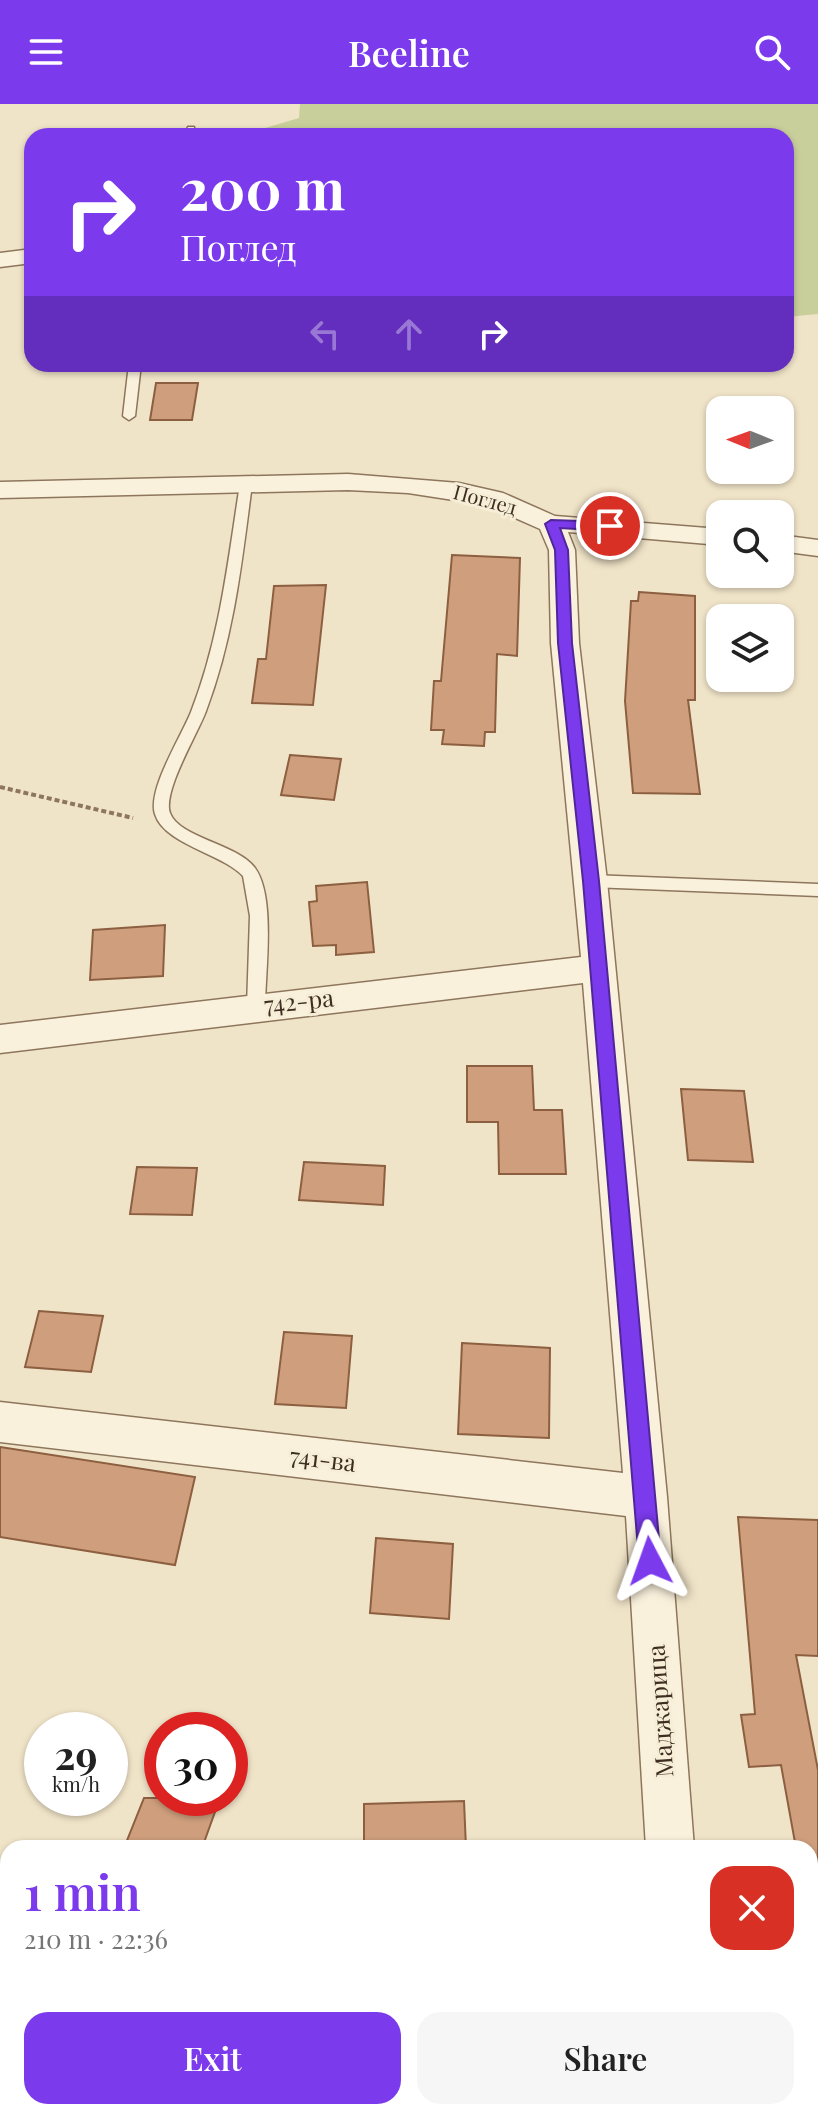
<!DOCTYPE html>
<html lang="en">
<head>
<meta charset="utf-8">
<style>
	:root { --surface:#fff; --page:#f6f6f6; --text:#222; --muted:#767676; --accent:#7c3aed }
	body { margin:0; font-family:"Playfair Display",serif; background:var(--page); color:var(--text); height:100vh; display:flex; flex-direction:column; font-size:30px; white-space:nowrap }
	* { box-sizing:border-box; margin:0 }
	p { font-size:26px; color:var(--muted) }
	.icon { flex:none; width:44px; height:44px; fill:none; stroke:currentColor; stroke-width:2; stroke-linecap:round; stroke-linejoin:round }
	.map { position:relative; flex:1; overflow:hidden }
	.panel { position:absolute; left:0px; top:1736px; width:818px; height:280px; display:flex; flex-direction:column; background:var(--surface); border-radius:24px 24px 0 0; box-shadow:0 2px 6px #0004 }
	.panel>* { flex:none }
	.top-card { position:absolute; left:24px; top:24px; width:770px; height:244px; border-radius:24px; box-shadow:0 2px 6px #0004; background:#7c3aed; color:#fff; overflow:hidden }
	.needle { width:52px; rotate:271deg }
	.tools { position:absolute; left:706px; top:292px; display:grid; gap:16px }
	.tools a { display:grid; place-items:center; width:88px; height:88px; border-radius:16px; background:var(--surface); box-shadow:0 2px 6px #0004; font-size:40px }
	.speed { position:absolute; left:24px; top:1608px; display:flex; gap:16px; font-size:40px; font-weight:700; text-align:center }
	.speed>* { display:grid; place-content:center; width:104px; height:104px; border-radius:50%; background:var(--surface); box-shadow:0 2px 6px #0004; line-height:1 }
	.speed small { font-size:20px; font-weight:400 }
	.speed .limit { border:12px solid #d22; background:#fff; color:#111 }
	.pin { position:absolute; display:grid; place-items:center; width:68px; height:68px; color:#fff; margin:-34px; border:4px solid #fff; border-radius:50%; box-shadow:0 2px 8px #0007 }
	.me { position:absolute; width:88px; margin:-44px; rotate:356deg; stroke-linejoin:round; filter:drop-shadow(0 0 6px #0008) }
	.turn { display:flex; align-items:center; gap:28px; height:168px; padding:0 24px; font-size:36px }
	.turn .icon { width:104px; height:104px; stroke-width:2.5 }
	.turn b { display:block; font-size:56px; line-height:68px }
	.lanes { display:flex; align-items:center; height:76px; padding:0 24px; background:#0003; justify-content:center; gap:40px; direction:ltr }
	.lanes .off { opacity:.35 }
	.round { display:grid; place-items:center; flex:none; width:84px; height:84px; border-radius:24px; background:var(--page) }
	.summary { display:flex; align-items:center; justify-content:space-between; height:136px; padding:0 24px }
	h1 { font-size:48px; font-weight:600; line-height:60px; color:var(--accent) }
	.cta { display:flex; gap:16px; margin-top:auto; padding:16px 24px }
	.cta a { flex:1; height:92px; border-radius:24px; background:var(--accent); color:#fff; font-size:32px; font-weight:600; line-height:92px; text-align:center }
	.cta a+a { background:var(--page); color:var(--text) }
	header { display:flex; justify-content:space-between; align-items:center; height:104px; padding:0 24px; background:var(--accent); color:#fff; font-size:36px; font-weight:600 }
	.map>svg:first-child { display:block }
	.green { fill:#c9cf9b }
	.building { fill:#cf9f7d; stroke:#8d5f41; stroke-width:2 }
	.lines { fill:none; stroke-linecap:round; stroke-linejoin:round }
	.service-casing { stroke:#8d765c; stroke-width:3 }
	.minor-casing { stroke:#8d765c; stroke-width:3 }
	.path { stroke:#8d765c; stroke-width:4; stroke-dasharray:5 3; stroke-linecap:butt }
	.service { fill:#faf1dc; fill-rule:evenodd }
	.minor { fill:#faf1dc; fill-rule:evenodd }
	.route { fill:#7c3aed; stroke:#51269a; stroke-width:2 }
	.labels { text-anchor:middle; stroke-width:6; stroke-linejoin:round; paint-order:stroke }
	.far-street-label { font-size:20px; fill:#3d2e20; stroke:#f7eed8 }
	.street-label { font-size:24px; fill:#3d2e20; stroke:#f7eed8 }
</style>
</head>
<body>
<header><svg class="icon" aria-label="menu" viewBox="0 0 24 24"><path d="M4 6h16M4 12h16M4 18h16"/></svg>Beeline<svg class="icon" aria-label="search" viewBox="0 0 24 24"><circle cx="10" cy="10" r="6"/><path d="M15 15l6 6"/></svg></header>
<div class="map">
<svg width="818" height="2016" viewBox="0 0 818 2016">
	<rect width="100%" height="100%" fill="#f0e4c8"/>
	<!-- green -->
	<path class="green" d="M300,0H818V210L786,213V32H238L299,14Z"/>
	<!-- building -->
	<g class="building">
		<path d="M156,279H198L192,316H150Z"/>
		<path d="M452,451L520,454L517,552L497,550L495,628H485L484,642L442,640L444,626H431L434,577H441Z"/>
		<path d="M326,481L313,601L252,599L258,555H266L274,482Z"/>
		<path d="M639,488L695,492V596H688L700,690L633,689L625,597L631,497H638Z"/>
		<path d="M290,651L341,655L334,696L281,691Z"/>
		<path d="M367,778L374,848L336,851V841L313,842L309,798L317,797L316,782Z"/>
		<path d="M165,821L163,872L90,876L93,826Z"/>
		<path d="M467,962H532L534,1006H562L566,1070H499L498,1018H467Z"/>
		<path d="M681,985L744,987L753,1058L688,1056Z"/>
		<path d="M304,1058L385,1062L383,1101L299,1096Z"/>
		<path d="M137,1063L197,1064L192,1111L130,1110Z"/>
		<path d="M39,1207L103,1212L91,1268L25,1263Z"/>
		<path d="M284,1228L352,1232L346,1304L275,1300Z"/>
		<path d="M462,1239L550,1244L549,1334L458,1330Z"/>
		<path d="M0,1343L195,1373L175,1461L0,1433Z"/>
		<path d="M738,1413L818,1416V1552L796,1551L818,1666V1760H810V1744H796L781,1661L749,1663L741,1611L755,1610Z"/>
		<path d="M376,1434L453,1440L449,1515L370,1509Z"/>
		<path d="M144,1694H220L202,1744H124Z"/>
		<path d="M464,1697L466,1744H364V1700Z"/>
	</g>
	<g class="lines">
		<defs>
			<g id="service">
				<path d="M188,23H194V32H184Z"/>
				<path d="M129,260H141L135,312L129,316L123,312Z"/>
				<path d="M246,376L252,380C242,457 234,533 206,607C198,629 162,688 170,709C179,734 238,740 255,764C276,793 265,868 265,903L256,910L247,903L250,812L243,772C221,749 164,740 155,710C147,686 182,631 191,608C220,534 228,457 240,380Z"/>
				<path d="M591,771L818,780V792L591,783L583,777Z"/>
			</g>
			<g id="minor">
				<path d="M32,145V159L0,163V149Z"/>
				<path d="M348,370L459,379L503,389L555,412L720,425V441L568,428L575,446L579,539L607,777L667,1393L694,1744H646L626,1412L0,1338V1298L623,1369L583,879L0,949V921L581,853L551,539L549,446L540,425L486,401L408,389L348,386L0,394V378Z"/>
				<path d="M780,431L818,436V452L780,447Z"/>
				<path d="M0,1949L8,1952V2005L0,2002Z"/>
				<path d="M48,2008H115L118,2016H51Z"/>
				<path d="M612,2008H664L662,2016H610Z"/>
			</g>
		</defs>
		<!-- service casing -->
		<use href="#service" class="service-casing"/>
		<!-- minor casing -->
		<use href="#minor" class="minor-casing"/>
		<!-- path -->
		<path class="path" d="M0,683L133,714"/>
		<!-- service -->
		<use href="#service" class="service"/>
		<!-- minor -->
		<use href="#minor" class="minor"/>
	</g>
	<!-- route -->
	<path class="route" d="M551,416L610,418L617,422L610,427L560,424L568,446L572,539L599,777L661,1457L658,1465L650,1468L642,1465L639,1457L583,777L558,539L555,446L545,420Z"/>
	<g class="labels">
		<!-- far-street labels -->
		<g class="far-street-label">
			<text transform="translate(485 396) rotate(15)" y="7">Поглед</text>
		</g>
		<!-- street labels -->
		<g class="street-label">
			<text transform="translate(299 898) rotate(-6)" y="8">742-ра</text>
			<text transform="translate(323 1356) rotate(7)" y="8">741-ва</text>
			<text transform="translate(661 1607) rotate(-94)" y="8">Маджарица</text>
		</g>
	</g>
</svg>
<div class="tools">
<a><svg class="needle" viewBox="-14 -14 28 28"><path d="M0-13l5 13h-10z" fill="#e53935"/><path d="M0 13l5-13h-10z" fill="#767676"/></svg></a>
<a><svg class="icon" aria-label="search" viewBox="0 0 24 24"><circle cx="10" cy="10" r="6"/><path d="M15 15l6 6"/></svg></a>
<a><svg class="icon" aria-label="layers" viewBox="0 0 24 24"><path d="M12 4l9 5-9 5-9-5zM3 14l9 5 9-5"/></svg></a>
</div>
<div class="speed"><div>29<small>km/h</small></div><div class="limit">30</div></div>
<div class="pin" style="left:610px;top:422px;background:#d93025"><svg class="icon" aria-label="arrive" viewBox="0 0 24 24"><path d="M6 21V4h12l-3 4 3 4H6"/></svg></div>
<svg class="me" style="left:650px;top:1457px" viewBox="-20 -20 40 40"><path d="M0-17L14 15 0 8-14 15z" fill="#7c3aed" stroke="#fff" stroke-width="4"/></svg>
<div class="top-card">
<div class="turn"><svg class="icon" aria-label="right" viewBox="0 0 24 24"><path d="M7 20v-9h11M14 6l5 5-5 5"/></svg><div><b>200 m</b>Поглед</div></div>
<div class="lanes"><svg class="icon off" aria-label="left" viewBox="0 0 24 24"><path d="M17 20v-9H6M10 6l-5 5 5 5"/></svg><svg class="icon off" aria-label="ahead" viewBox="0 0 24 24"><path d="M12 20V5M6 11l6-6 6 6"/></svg><svg class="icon" aria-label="right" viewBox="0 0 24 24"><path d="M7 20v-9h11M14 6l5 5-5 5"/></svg></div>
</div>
<section class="panel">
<div class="summary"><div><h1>1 min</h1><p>210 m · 22:36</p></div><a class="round" style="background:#d93025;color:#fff"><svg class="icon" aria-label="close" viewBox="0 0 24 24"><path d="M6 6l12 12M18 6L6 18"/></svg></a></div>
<div class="cta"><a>Exit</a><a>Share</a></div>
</section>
</div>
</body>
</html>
